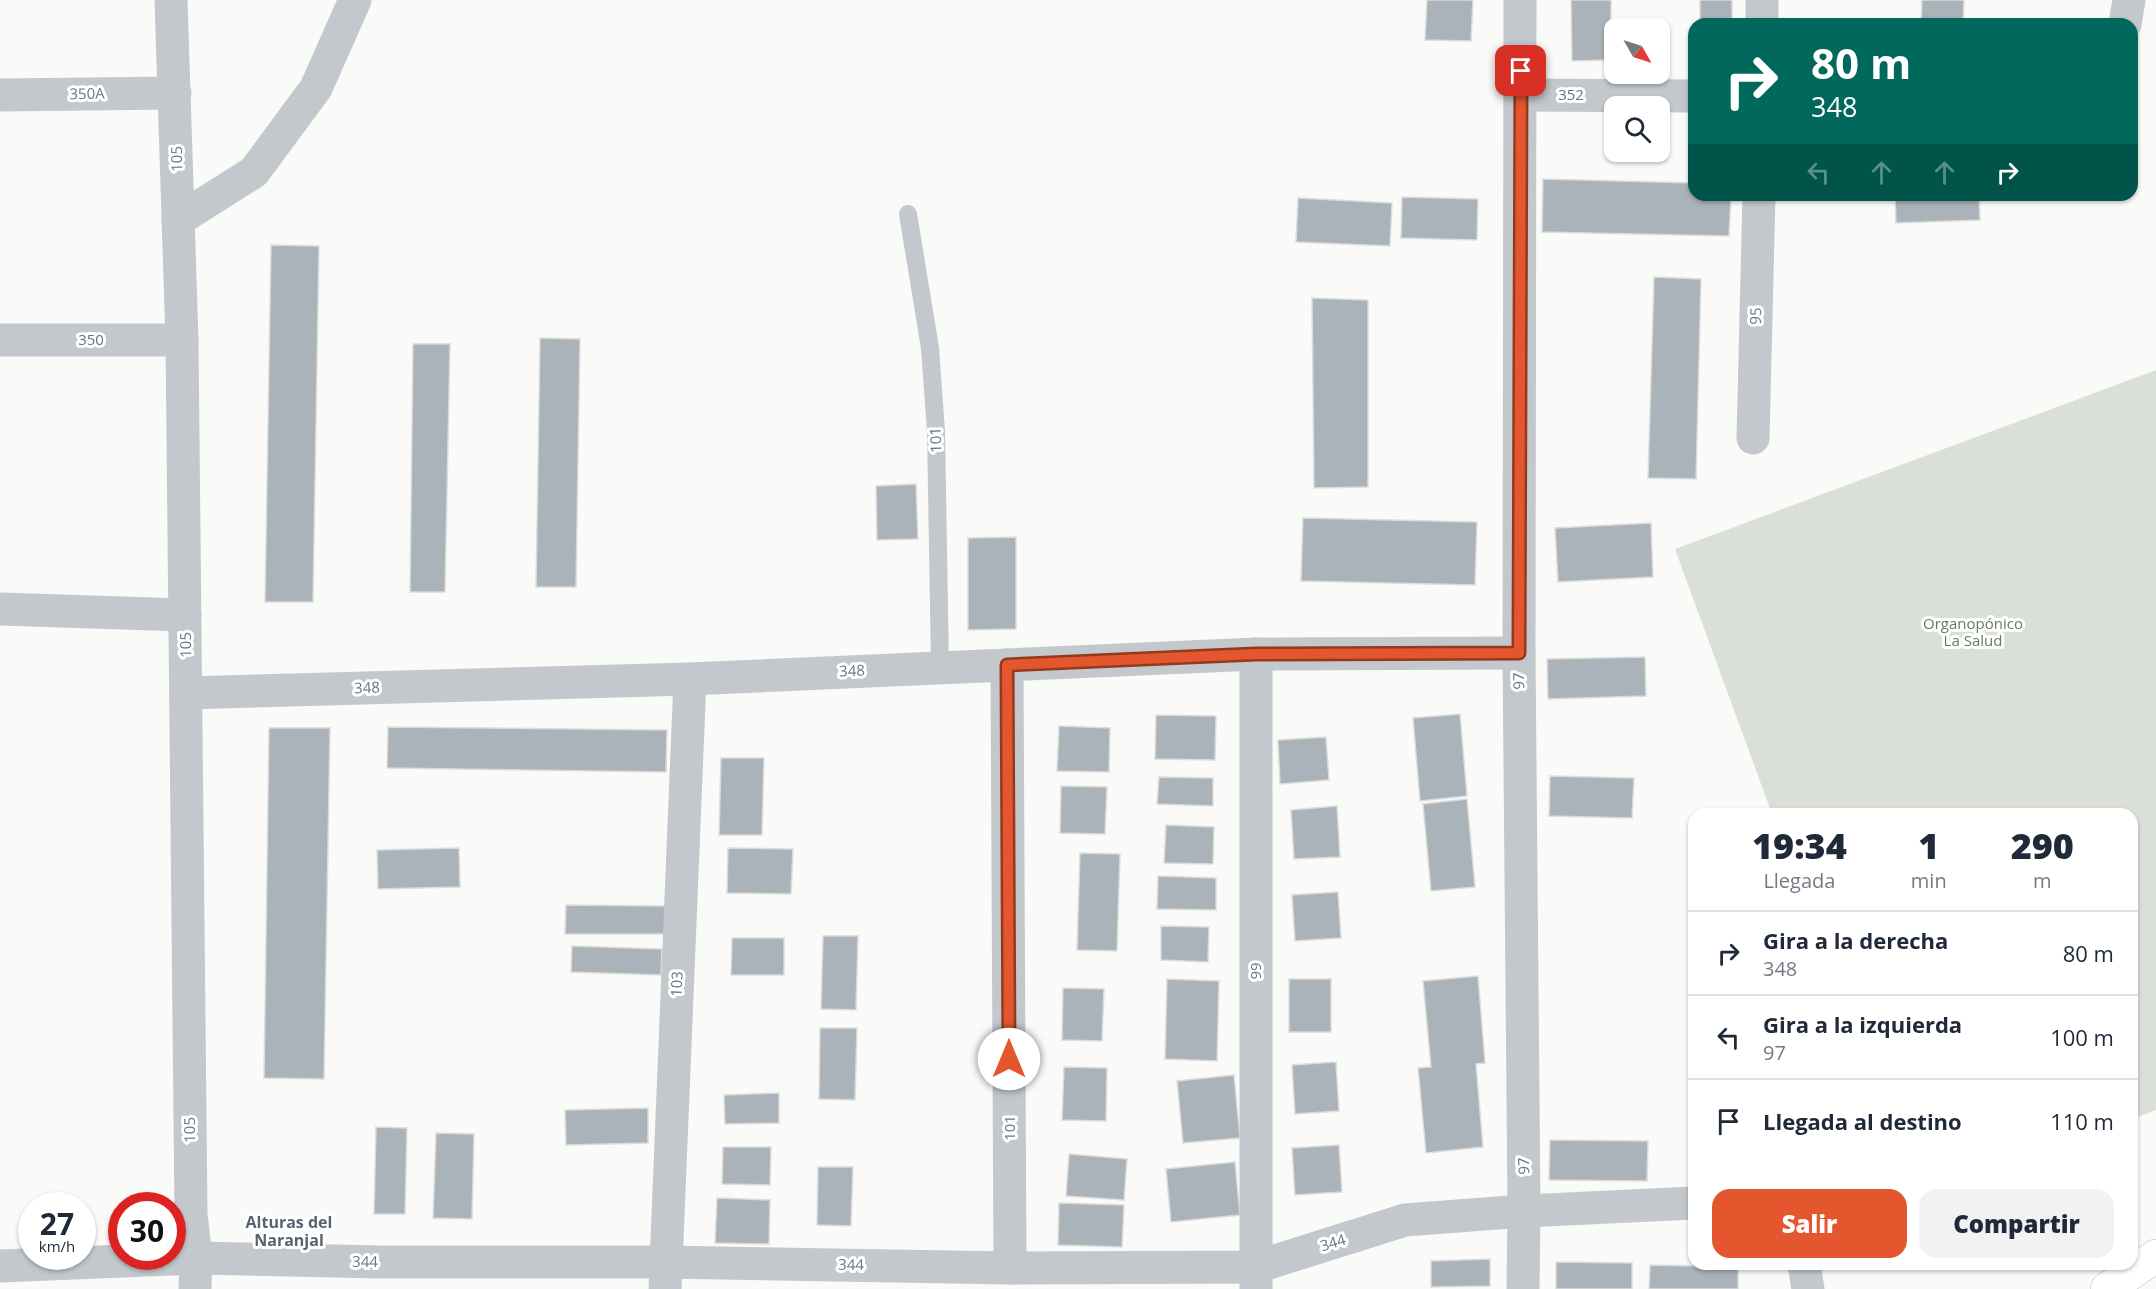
<!DOCTYPE html>
<html lang="es">
<head>
<meta charset="utf-8">
<style>
	:root { --surface:#fff; --page:#f2f2f3; --text:#1f2937; --muted:#747a83; --line:#e0e1e3; --accent:#e4572e }
	body { margin:0; font-family:"Open Sans",sans-serif; background:var(--page); color:var(--text); height:100vh; display:flex; flex-direction:column; font-size:22px; white-space:nowrap }
	* { box-sizing:border-box; margin:0 }
	p { font-size:20px; color:var(--muted) }
	.icon { flex:none; width:33px; height:33px; fill:none; stroke:currentColor; stroke-width:2; stroke-linecap:round; stroke-linejoin:round }
	.map { position:relative; flex:1; overflow:hidden }
	.details { position:absolute; left:1688px; top:808px; width:450px; height:462px; display:flex; flex-direction:column; background:var(--surface); border-radius:18px; box-shadow:0 2px 4px #0004 }
	.details>* { flex:none }
	.guide { position:absolute; left:1688px; top:18px; width:450px; height:183px; border-radius:18px; box-shadow:0 2px 4px #0004; background:#00695c; color:#fff; overflow:hidden }
	.needle { width:39px; rotate:129deg }
	.tools { position:absolute; left:1604px; top:18px; display:grid; gap:12px }
	.tools a { display:grid; place-items:center; width:66px; height:66px; border-radius:12px; background:var(--surface); box-shadow:0 2px 4px #0004; font-size:30px }
	.speed { position:absolute; left:18px; top:1192px; display:flex; gap:12px; font-size:30px; font-weight:700; text-align:center }
	.speed>* { display:grid; place-content:center; width:78px; height:78px; border-radius:50%; background:var(--surface); box-shadow:0 2px 4px #0004; line-height:1 }
	.speed small { font-size:15px; font-weight:400 }
	.speed .limit { border:9px solid #d22; background:#fff; color:#111 }
	.pin { position:absolute; display:grid; place-items:center; width:51px; height:51px; color:#fff; margin:-26px; border-radius:12px; box-shadow:0 3px 9px #0006 }
	.me { position:absolute; width:66px; margin:-33px; rotate:0deg; stroke-linejoin:round; filter:drop-shadow(0 0 4px #0008) }
	.turn { display:flex; align-items:center; gap:21px; height:126px; padding:0 24px; font-size:27px }
	.turn .icon { width:78px; height:78px; stroke-width:2.5 }
	.turn b { display:block; font-size:42px; line-height:51px }
	.lanes { display:flex; align-items:center; height:57px; padding:0 24px; background:#0003; justify-content:center; gap:30px; direction:ltr }
	.lanes .off { opacity:.35 }
	.eta { display:flex; justify-content:space-evenly; align-items:center; height:102px; text-align:center }
	.eta b { font-size:36px; font-weight:800; line-height:42px }
	.primary-button { display:flex; gap:12px; margin-top:auto; padding:12px 24px }
	.primary-button a { flex:1; height:69px; border-radius:18px; background:var(--accent); color:#fff; font-size:24px; font-weight:800; line-height:69px; text-align:center }
	.primary-button a+a { background:var(--page); color:var(--text) }
	ul { padding:0; list-style:none }
	li { display:flex; align-items:center; gap:18px; height:84px; padding:0 24px; border-top:2px solid var(--line) }
	li div { flex:1 }
	li b { display:block; font-size:22px }
	li em { font-style:normal }
	.map>svg:first-child { display:block }
	.green { fill:#dadfd7 }
	.building { fill:#aab3b9; stroke:#dcdcda; stroke-width:1.5 }
	.lines { fill:none; stroke-linecap:round; stroke-linejoin:round }
	.secondary-casing { stroke:#b3babf; stroke-width:34 }
	.lane { stroke:#c3c8cc; stroke-width:18 }
	.street { stroke:#c3c8cc; stroke-width:33 }
	.secondary { stroke:#fff; stroke-width:33 }
	.route-casing { stroke:#94391e; stroke-width:15 }
	.route { stroke:#e4572e; stroke-width:10 }
	.labels { text-anchor:middle; stroke-width:6; stroke-linejoin:round; paint-order:stroke }
	.street-label { font-size:15px; fill:#657683; stroke:#fff }
	.park-label { font-size:15px; fill:#687a64; stroke:#fff }
	.neighbourhood-label { font-size:16px; font-weight:bold; fill:#57646e; stroke:#fff }
</style>
</head>
<body>
<div class="map">
<svg width="2156" height="1289" viewBox="0 0 2156 1289">
	<rect width="100%" height="100%" fill="#fafaf8"/>
	<!-- green -->
	<path class="green" d="M2156,370V1110L2132,1119V814H1772L1675,549Z"/>
	<!-- building -->
	<g class="building">
		<path d="M1427,0H1473L1471,41L1425,40Z"/>
		<path d="M1571,0H1611V60L1572,61Z"/>
		<rect x="1700" y="0" width="32" height="24"/>
		<path d="M1922,0H1964L1963,24H1921Z"/>
		<path d="M1543,179L1694,183V195H1731L1729,236L1542,232Z"/>
		<path d="M1895,195H1979L1980,220L1896,223Z"/>
		<path d="M1402,197L1478,199L1477,240L1401,238Z"/>
		<path d="M1298,198L1392,203L1390,246L1296,242Z"/>
		<path d="M271,245L319,246L313,602H265Z"/>
		<path d="M1654,277L1701,279L1696,479L1648,478Z"/>
		<path d="M1312,298L1368,300V487L1314,488Z"/>
		<path d="M540,338L580,339L576,587H536Z"/>
		<path d="M413,344H450L445,592H410Z"/>
		<path d="M916,484L918,539L877,540L876,486Z"/>
		<path d="M1303,518L1477,522L1475,585L1301,581Z"/>
		<path d="M1651,523L1653,577L1558,582L1555,528Z"/>
		<path d="M1016,537V629L968,630V538Z"/>
		<path d="M1645,657L1646,696L1548,699L1547,659Z"/>
		<path d="M1460,714L1467,796L1420,801L1413,718Z"/>
		<path d="M1156,715L1216,716L1215,760L1155,759Z"/>
		<path d="M1059,726L1110,728L1109,772L1057,771Z"/>
		<path d="M388,727L667,730L666,772L387,768Z"/>
		<path d="M269,728H330L324,1079L264,1078Z"/>
		<path d="M1326,737L1329,780L1280,784L1278,740Z"/>
		<path d="M721,758H764L762,835H719Z"/>
		<path d="M1550,776L1634,778L1632,818L1549,816Z"/>
		<path d="M1159,777L1213,778V806L1157,804Z"/>
		<path d="M1061,786L1107,787L1105,834L1060,833Z"/>
		<path d="M1467,799L1475,887L1431,891L1423,804Z"/>
		<path d="M1337,806L1340,857L1294,859L1291,810Z"/>
		<path d="M1166,825L1214,827L1213,864L1164,863Z"/>
		<path d="M459,848L460,887L378,889L377,850Z"/>
		<path d="M728,848L793,849L791,894L727,893Z"/>
		<path d="M1080,853L1120,854L1117,951L1077,950Z"/>
		<path d="M1158,876L1216,878V910L1157,909Z"/>
		<path d="M1338,892L1341,938L1295,941L1292,895Z"/>
		<path d="M566,905L666,906V934H565Z"/>
		<path d="M1161,926L1209,927L1208,962L1161,960Z"/>
		<path d="M823,936H858L856,1010L821,1009Z"/>
		<path d="M732,938H784V975H731Z"/>
		<path d="M572,946L662,949L661,975L571,972Z"/>
		<path d="M1478,976L1485,1063L1476,1064L1483,1147L1426,1153L1418,1068L1431,1067L1423,981Z"/>
		<path d="M1167,979L1219,981L1217,1061L1165,1059Z"/>
		<rect x="1289" y="979" width="42" height="53"/>
		<path d="M1063,988L1104,989L1102,1041L1062,1040Z"/>
		<path d="M820,1028H857L855,1100L819,1099Z"/>
		<path d="M1336,1062L1339,1111L1295,1114L1292,1065Z"/>
		<path d="M1064,1067L1107,1068L1106,1121L1062,1120Z"/>
		<path d="M1234,1075L1240,1138L1183,1143L1177,1081Z"/>
		<path d="M779,1093V1123L725,1124L724,1095Z"/>
		<path d="M648,1108V1143L566,1145L565,1110Z"/>
		<path d="M376,1127L407,1128L405,1214H374Z"/>
		<path d="M436,1133L474,1134L472,1219L433,1218Z"/>
		<path d="M1550,1140L1648,1141L1647,1181L1549,1180Z"/>
		<path d="M1339,1145L1342,1192L1295,1195L1292,1148Z"/>
		<path d="M723,1147H771L770,1185L722,1184Z"/>
		<path d="M1069,1154L1127,1159L1124,1200L1066,1196Z"/>
		<path d="M1235,1162L1240,1215L1171,1222L1166,1169Z"/>
		<path d="M818,1167H853L851,1226L817,1225Z"/>
		<path d="M717,1198L770,1200L769,1244L715,1243Z"/>
		<path d="M1059,1203L1124,1205L1122,1247L1058,1245Z"/>
		<path d="M1490,1259V1286L1431,1287V1261Z"/>
		<path d="M1556,1262L1632,1263V1289H1556Z"/>
		<path d="M1650,1265L1738,1267V1289H1649Z"/>
	</g>
	<g class="lines">
		<defs>
			<path id="secondary" d="M2107,1289L2156,1256"/>
		</defs>
		<!-- secondary casing -->
		<use href="#secondary" class="secondary-casing"/>
		<!-- lane -->
		<path class="lane" d="M908,214L930,348L936,431L940,667"/>
		<!-- street -->
		<g class="street">
			<path d="M171,0L182,340L191,1214L196,1258L195,1289"/>
			<path d="M1520,0L1519,653L1524,1211L1523,1289"/>
			<path d="M1762,24V0"/>
			<path d="M2125,24L2129,0"/>
			<path d="M0,95L175,93"/>
			<path d="M1521,95L1694,96"/>
			<path d="M178,220L254,172L316,88L355,0"/>
			<path d="M0,340H182"/>
			<path d="M1753,438L1759,195"/>
			<path d="M0,609L185,615"/>
			<path d="M1256,654V1288"/>
			<path d="M1007,665L1010,1268"/>
			<path d="M186,693L690,679L1256,654L1519,653"/>
			<path d="M1804,1264L1808,1289"/>
			<path d="M0,1266L196,1258L380,1262H665L1010,1268L1256,1267L1405,1220L1524,1211L1694,1203"/>
			<path d="M665,1289L690,679"/>
		</g>
		<!-- secondary -->
		<use href="#secondary" class="secondary"/>
	</g>
	<g class="lines">
		<defs>
			<path id="route" d="M1009,1059L1007,665L1256,654L1519,653L1521,71"/>
		</defs>
		<!-- route casing -->
		<use href="#route" class="route-casing"/>
		<!-- route -->
		<use href="#route" class="route"/>
	</g>
	<g class="labels">
		<!-- street labels -->
		<g class="street-label">
			<text transform="translate(87 94) rotate(-1)" y="5">350A</text>
			<text x="1571" y="100">352</text>
			<text transform="translate(177 159) rotate(-91)" y="5">105</text>
			<text transform="translate(1756 316) rotate(-89)" y="5">95</text>
			<text x="91" y="345">350</text>
			<text transform="translate(936 440) rotate(-92)" y="5">101</text>
			<text transform="translate(186 645) rotate(-91)" y="5">105</text>
			<text transform="translate(852 671) rotate(-2)" y="5">348</text>
			<text transform="translate(1519 681) rotate(-91)" y="5">97</text>
			<text transform="translate(367 688) rotate(-2)" y="5">348</text>
			<text transform="translate(1256 971) rotate(-90)" y="5">99</text>
			<text transform="translate(677 984) rotate(-88)" y="5">103</text>
			<text transform="translate(1010 1128) rotate(-90)" y="5">101</text>
			<text transform="translate(190 1130) rotate(-91)" y="5">105</text>
			<text transform="translate(1524 1166) rotate(-91)" y="5">97</text>
			<text transform="translate(1333 1243) rotate(-17)" y="5">344</text>
			<text transform="translate(365 1262) rotate(1)" y="5">344</text>
			<text transform="translate(851 1265) rotate(1)" y="5">344</text>
		</g>
		<!-- park labels -->
		<g class="park-label">
			<text x="1973" y="629">Organopónico<tspan x="1973" dy="17">La Salud</tspan></text>
		</g>
		<!-- neighbourhood labels -->
		<g class="neighbourhood-label">
			<text x="289" y="1228">Alturas del<tspan x="289" dy="18">Naranjal</tspan></text>
		</g>
	</g>
</svg>
<div class="tools">
<a><svg class="needle" viewBox="-14 -14 28 28"><path d="M0-13l5 13h-10z" fill="#e53935"/><path d="M0 13l5-13h-10z" fill="#747a83"/></svg></a>
<a><svg class="icon" aria-label="search" viewBox="0 0 24 24"><circle cx="10" cy="10" r="6"/><path d="M15 15l6 6"/></svg></a>
</div>
<div class="speed"><div>27<small>km/h</small></div><div class="limit">30</div></div>
<div class="pin" style="left:1521px;top:71px;background:#d93025"><svg class="icon" aria-label="arrive" viewBox="0 0 24 24"><path d="M6 21V4h12l-3 4 3 4H6"/></svg></div>
<svg class="me" style="left:1009px;top:1059px" viewBox="-20 -20 40 40"><circle r="19" fill="#fff"/><path d="M0-13L10 11 0 6-10 11z" fill="#e4572e"/></svg>
<div class="guide">
<div class="turn"><svg class="icon" aria-label="right" viewBox="0 0 24 24"><path d="M7 20v-9h11M14 6l5 5-5 5"/></svg><div><b>80 m</b>348</div></div>
<div class="lanes"><svg class="icon off" aria-label="left" viewBox="0 0 24 24"><path d="M17 20v-9H6M10 6l-5 5 5 5"/></svg><svg class="icon off" aria-label="ahead" viewBox="0 0 24 24"><path d="M12 20V5M6 11l6-6 6 6"/></svg><svg class="icon off" aria-label="ahead" viewBox="0 0 24 24"><path d="M12 20V5M6 11l6-6 6 6"/></svg><svg class="icon" aria-label="right" viewBox="0 0 24 24"><path d="M7 20v-9h11M14 6l5 5-5 5"/></svg></div>
</div>
<section class="details">
<div class="eta">
<div><b>19:34</b><p>Llegada</p></div>
<div><b>1</b><p>min</p></div>
<div><b>290</b><p>m</p></div>
</div>
<ul>
<li><svg class="icon" aria-label="right" viewBox="0 0 24 24"><path d="M7 20v-9h11M14 6l5 5-5 5"/></svg><div><b>Gira a la derecha</b><p>348</p></div><em>80 m</em></li>
<li><svg class="icon" aria-label="left" viewBox="0 0 24 24"><path d="M17 20v-9H6M10 6l-5 5 5 5"/></svg><div><b>Gira a la izquierda</b><p>97</p></div><em>100 m</em></li>
<li><svg class="icon" aria-label="arrive" viewBox="0 0 24 24"><path d="M6 21V4h12l-3 4 3 4H6"/></svg><div><b>Llegada al destino</b></div><em>110 m</em></li>
</ul>
<div class="primary-button"><a>Salir</a><a>Compartir</a></div>
</section>
</div>
</body>
</html>
